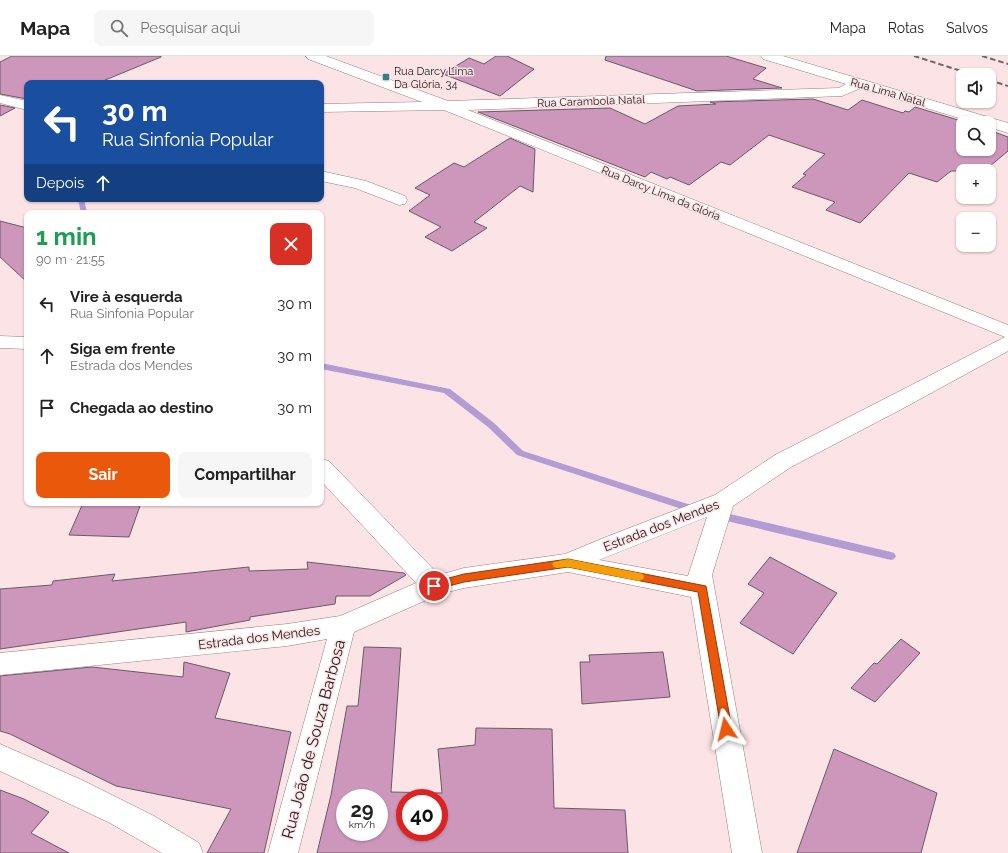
<!DOCTYPE html>
<html lang="pt">
<head>
<meta charset="utf-8">
<style>
	:root { --surface:#fff; --page:#f6f6f6; --text:#222; --muted:#767676; --line:#e0e0e0; --accent:#ea580c }
	body { margin:0; font-family:Raleway,sans-serif; background:var(--page); color:var(--text); height:100vh; display:flex; flex-direction:column; font-size:15px; white-space:nowrap }
	* { box-sizing:border-box; margin:0 }
	p { font-size:13px; color:var(--muted) }
	.icon { flex:none; width:22px; height:22px; fill:none; stroke:currentColor; stroke-width:2; stroke-linecap:round; stroke-linejoin:round }
	.map { position:relative; flex:1; overflow:hidden }
	.sheet { position:absolute; left:24px; top:154px; width:300px; height:296px; display:flex; flex-direction:column; background:var(--surface); border-radius:8px; box-shadow:0 1px 3px #0004 }
	.sheet>* { flex:none }
	.top-card { position:absolute; left:24px; top:24px; width:300px; height:122px; border-radius:8px; box-shadow:0 1px 3px #0004; background:#1a4fa0; color:#fff; overflow:hidden }
	.fabs { position:absolute; left:956px; top:12px; display:grid; gap:8px }
	.fabs a { display:grid; place-items:center; width:40px; height:40px; border-radius:8px; background:var(--surface); box-shadow:0 1px 3px #0004; font-size:20px }
	.speed { position:absolute; left:336px; top:733px; display:flex; gap:8px; font-size:20px; font-weight:700; text-align:center }
	.speed>* { display:grid; place-content:center; width:52px; height:52px; border-radius:50%; background:var(--surface); box-shadow:0 1px 3px #0004; line-height:1 }
	.speed small { font-size:10px; font-weight:400 }
	.speed .limit { border:6px solid #d22; background:#fff; color:#111 }
	.pin { position:absolute; display:grid; place-items:center; width:34px; height:34px; color:#fff; margin:-17px; border:2px solid #fff; border-radius:50%; box-shadow:0 1px 4px #0007 }
	.me { position:absolute; width:44px; margin:-22px; rotate:350deg; stroke-linejoin:round; filter:drop-shadow(0 0 3px #0008) }
	.turn { display:flex; align-items:center; gap:14px; height:84px; padding:0 12px; font-size:18px }
	.turn .icon { width:52px; height:52px; stroke-width:2.5 }
	.turn b { display:block; font-size:28px; line-height:34px }
	.then { display:flex; align-items:center; height:38px; padding:0 12px; background:#0003; gap:8px; font-size:15px }
	.round { display:grid; place-items:center; flex:none; width:42px; height:42px; border-radius:8px; background:var(--page) }
	.overview { display:flex; align-items:center; justify-content:space-between; height:68px; padding:0 12px }
	h1 { font-size:24px; font-weight:700; line-height:30px; color:#1e9e55 }
	.action { display:flex; gap:8px; margin-top:auto; padding:8px 12px }
	.action a { flex:1; height:46px; border-radius:8px; background:var(--accent); color:#fff; font-size:16px; font-weight:700; line-height:46px; text-align:center }
	.action a+a { background:var(--page); color:var(--text) }
	ul { padding:0; list-style:none }
	li { display:flex; align-items:center; gap:12px; height:52px; padding:0 12px }
	li div { flex:1 }
	li b { display:block; font-size:15px }
	li em { font-style:normal }
	header { display:flex; align-items:center; gap:24px; box-sizing:border-box; height:56px; padding:0 20px; background:var(--surface); border-bottom:1px solid var(--line) }
	header strong { font-size:19px }
	nav { display:flex; gap:22px; margin-inline-start:auto; font-size:14px }
	.search { width:280px; height:36px; background:var(--page); display:flex; align-items:center; gap:10px; box-sizing:border-box; padding:0 14px; border-radius:8px; color:var(--muted); font-size:15px }
	.map>svg:first-child { display:block }
	.lines { fill:none; stroke-linecap:round; stroke-linejoin:round }
	.stream { fill:#b29cd3; fill-rule:evenodd }
	.building { fill:#cd97bc; stroke:#6b5a66; fill-rule:evenodd }
	.minor-casing { stroke:#947e7f; stroke-width:1 }
	.minor { fill:#fff; fill-rule:evenodd }
	.rail { stroke:#736466; stroke-width:2; stroke-dasharray:5.5 3; stroke-linecap:butt }
	.route { fill:#ea580c; stroke:#983908 }
	.slow { fill:#f59e0b }
	.poi-dot { fill:#357e81; stroke:#fce3e5; stroke-width:1.5 }
	.labels { text-anchor:middle; stroke-width:3; stroke-linejoin:round; paint-order:stroke }
	.far-poi-label { font-size:11px; fill:#241b1c; stroke:#fce3e5; text-anchor:start }
	.far-street-label { font-size:11px; fill:#241b1c; stroke:#fce3e5 }
	.street-label { font-size:13px; fill:#241b1c; stroke:#fce3e5 }
	.near-street-label { font-size:16px; fill:#241b1c; stroke:#fce3e5 }
</style>
</head>
<body>
<header>
<strong>Mapa</strong>
<div class="search"><svg class="icon" aria-label="search" viewBox="0 0 24 24"><circle cx="10" cy="10" r="6"/><path d="M15 15l6 6"/></svg>Pesquisar aqui</div>
<nav><a>Mapa</a><a>Rotas</a><a>Salvos</a></nav>
</header>
<div class="map">
<svg width="1008" height="797" viewBox="0 0 1008 797">
	<rect width="100%" height="100%" fill="#fce3e5"/>
	<g class="lines">
		<!-- stream -->
		<g class="stream">
			<path d="M78,143H84L87,157H81Z"/>
			<path d="M321,307L450,333L494,367L523,395L700,452L702,454L700,456L697,458L517,399L488,371L444,337L321,313Z"/>
			<path d="M717,455L891,496L894,497L896,500L894,503L891,504L714,462L712,459L714,456Z"/>
		</g>
	</g>
	<!-- building -->
	<g class="building">
		<path d="M12,0H161V1L98,27H27V43L0,38V6Z"/>
		<path d="M496,0H507L534,13L500,40L443,18L469,2L484,8Z"/>
		<path d="M606,0H726L766,12L753,23L782,32L697,35L605,4Z"/>
		<path d="M813,43L848,54L862,44L903,57L905,55L909,56L915,51L968,67H963V93H989V74L1008,81V95L984,115H951L937,126L909,117L860,167L826,154L835,146L792,131L806,119L803,118L825,98L769,79L730,109L721,106L689,129L670,121L667,123L651,116L645,121L478,56L610,52L645,68L678,50L716,48L710,46Z"/>
		<path d="M0,49L15,52L0,60Z"/>
		<path d="M510,82L535,93L533,136L520,130L474,166L487,172L452,195L425,181L441,171L409,155L430,139L415,132L454,107L464,111Z"/>
		<path d="M0,165L27,172V226L0,201Z"/>
		<path d="M83,447H141L129,481L69,479Z"/>
		<path d="M770,501L837,537L793,598L740,567L764,537L748,528Z"/>
		<path d="M307,506L404,517L406,519L370,540H336L335,548L250,561V564L186,576V566L0,593V533L52,529L53,525L115,518L112,525L249,511V515L308,513Z"/>
		<path d="M901,583L920,597L875,646L851,632L874,607L877,608Z"/>
		<path d="M364,591L401,592L391,736L442,737L438,693L475,689L476,672L552,673L554,752L625,754L628,797H317L331,739L347,650H358ZM345,742H379V776H345ZM405,742H439V776H405Z"/>
		<path d="M663,596L670,641L582,648L580,606H590L589,599Z"/>
		<path d="M184,606L230,617L215,662L291,676L264,797H207L231,753L116,730L10,678L0,675V620L92,611L183,621Z"/>
		<path d="M834,693L937,737L921,797H797Z"/>
		<path d="M0,734L24,743L49,756L31,777L69,797H0Z"/>
	</g>
	<g class="lines">
		<defs>
			<g id="minor">
				<path d="M306,0H326L448,45L839,32L846,28L763,3L761,0H783L1008,67V77L989,71V67H975L861,32L842,40L468,54L1008,269V295L900,354L791,411L733,450L712,519L762,797H732L691,541L568,516L464,532L440,538L354,576L298,797H268L327,583L287,590L0,619V597L287,568L340,560L416,527L321,425V403L329,405L439,519L464,512L565,498L606,481L715,439L775,399L1005,281L444,54L321,56V48L422,46L308,3ZM707,461L688,520L599,504Z"/>
				<path d="M0,39L27,45V54L0,47Z"/>
				<path d="M321,115L366,125L405,140L407,144L405,148L399,149L355,132L321,125Z"/>
				<path d="M0,280L27,281V293L0,292Z"/>
				<path d="M0,688L82,724L154,760L199,787L203,797H162L110,767L0,715Z"/>
			</g>
		</defs>
		<!-- minor casing -->
		<use href="#minor" class="minor-casing"/>
		<!-- minor -->
		<use href="#minor" class="minor"/>
		<!-- rail -->
		<g class="rail">
			<path d="M914,0L974,19"/>
			<path d="M982,0L1008,8"/>
			<path d="M989,24L1008,30"/>
		</g>
	</g>
	<!-- route -->
	<path class="route" d="M568,503L706,530L732,673L731,676L726,678L722,676L721,673L698,536L568,511L464,526L434,534L430,533L428,530L430,527L464,518Z"/>
	<!-- slow -->
	<path class="slow" d="M568,503L639,517L643,518L644,521L643,523L639,525L568,511L557,512L554,511L552,508L554,506Z"/>
	<!-- markers -->
	<rect class="poi-dot" x="382" y="17" width="8" height="8" rx="2"/>
	<g class="labels">
		<!-- far-poi labels -->
		<g class="far-poi-label">
			<text x="394" y="19">Rua Darcy Lima<tspan x="394" dy="13">Da Glória, 34</tspan></text>
		</g>
		<!-- far-street labels -->
		<g class="far-street-label">
			<text transform="translate(888 36) rotate(16)" y="4">Rua Lima Natal</text>
			<text transform="translate(591 45) rotate(-2)" y="4">Rua Carambola Natal</text>
			<text transform="translate(661 137) rotate(22)" y="4">Rua Darcy Lima da Glória</text>
		</g>
		<!-- street labels -->
		<g class="street-label">
			<text transform="translate(661 469) rotate(-21)" y="5">Estrada dos Mendes</text>
			<text transform="translate(259 581) rotate(-7)" y="5">Estrada dos Mendes</text>
		</g>
		<!-- near-street labels -->
		<g class="near-street-label">
			<text transform="translate(313 683) rotate(-75)" y="6">Rua João de Souza Barbosa</text>
		</g>
	</g>
</svg>
<div class="fabs">
<a><svg class="icon" aria-label="sound" viewBox="0 0 24 24"><path d="M4 9h4l5-4v14l-5-4H4zM17 9q2 3 0 6"/></svg></a>
<a><svg class="icon" aria-label="search" viewBox="0 0 24 24"><circle cx="10" cy="10" r="6"/><path d="M15 15l6 6"/></svg></a>
<a>+</a>
<a>−</a>
</div>
<div class="speed"><div>29<small>km/h</small></div><div class="limit">40</div></div>
<div class="pin" style="left:434px;top:530px;background:#d93025"><svg class="icon" aria-label="arrive" viewBox="0 0 24 24"><path d="M6 21V4h12l-3 4 3 4H6"/></svg></div>
<svg class="me" style="left:726px;top:673px" viewBox="-20 -20 40 40"><path d="M0-17L14 15 0 8-14 15z" fill="#ea580c" stroke="#fff" stroke-width="4"/></svg>
<div class="top-card">
<div class="turn"><svg class="icon" aria-label="left" viewBox="0 0 24 24"><path d="M17 20v-9H6M10 6l-5 5 5 5"/></svg><div><b>30 m</b>Rua Sinfonia Popular</div></div>
<div class="then">Depois<svg class="icon" aria-label="ahead" viewBox="0 0 24 24"><path d="M12 20V5M6 11l6-6 6 6"/></svg></div>
</div>
<section class="sheet">
<div class="overview"><div><h1>1 min</h1><p>90 m · 21:55</p></div><a class="round" style="background:#d93025;color:#fff"><svg class="icon" aria-label="close" viewBox="0 0 24 24"><path d="M6 6l12 12M18 6L6 18"/></svg></a></div>
<ul>
<li><svg class="icon" aria-label="left" viewBox="0 0 24 24"><path d="M17 20v-9H6M10 6l-5 5 5 5"/></svg><div><b>Vire à esquerda</b><p>Rua Sinfonia Popular</p></div><em>30 m</em></li>
<li><svg class="icon" aria-label="ahead" viewBox="0 0 24 24"><path d="M12 20V5M6 11l6-6 6 6"/></svg><div><b>Siga em frente</b><p>Estrada dos Mendes</p></div><em>30 m</em></li>
<li><svg class="icon" aria-label="arrive" viewBox="0 0 24 24"><path d="M6 21V4h12l-3 4 3 4H6"/></svg><div><b>Chegada ao destino</b></div><em>30 m</em></li>
</ul>
<div class="action"><a>Sair</a><a>Compartilhar</a></div>
</section>
</div>
</body>
</html>
